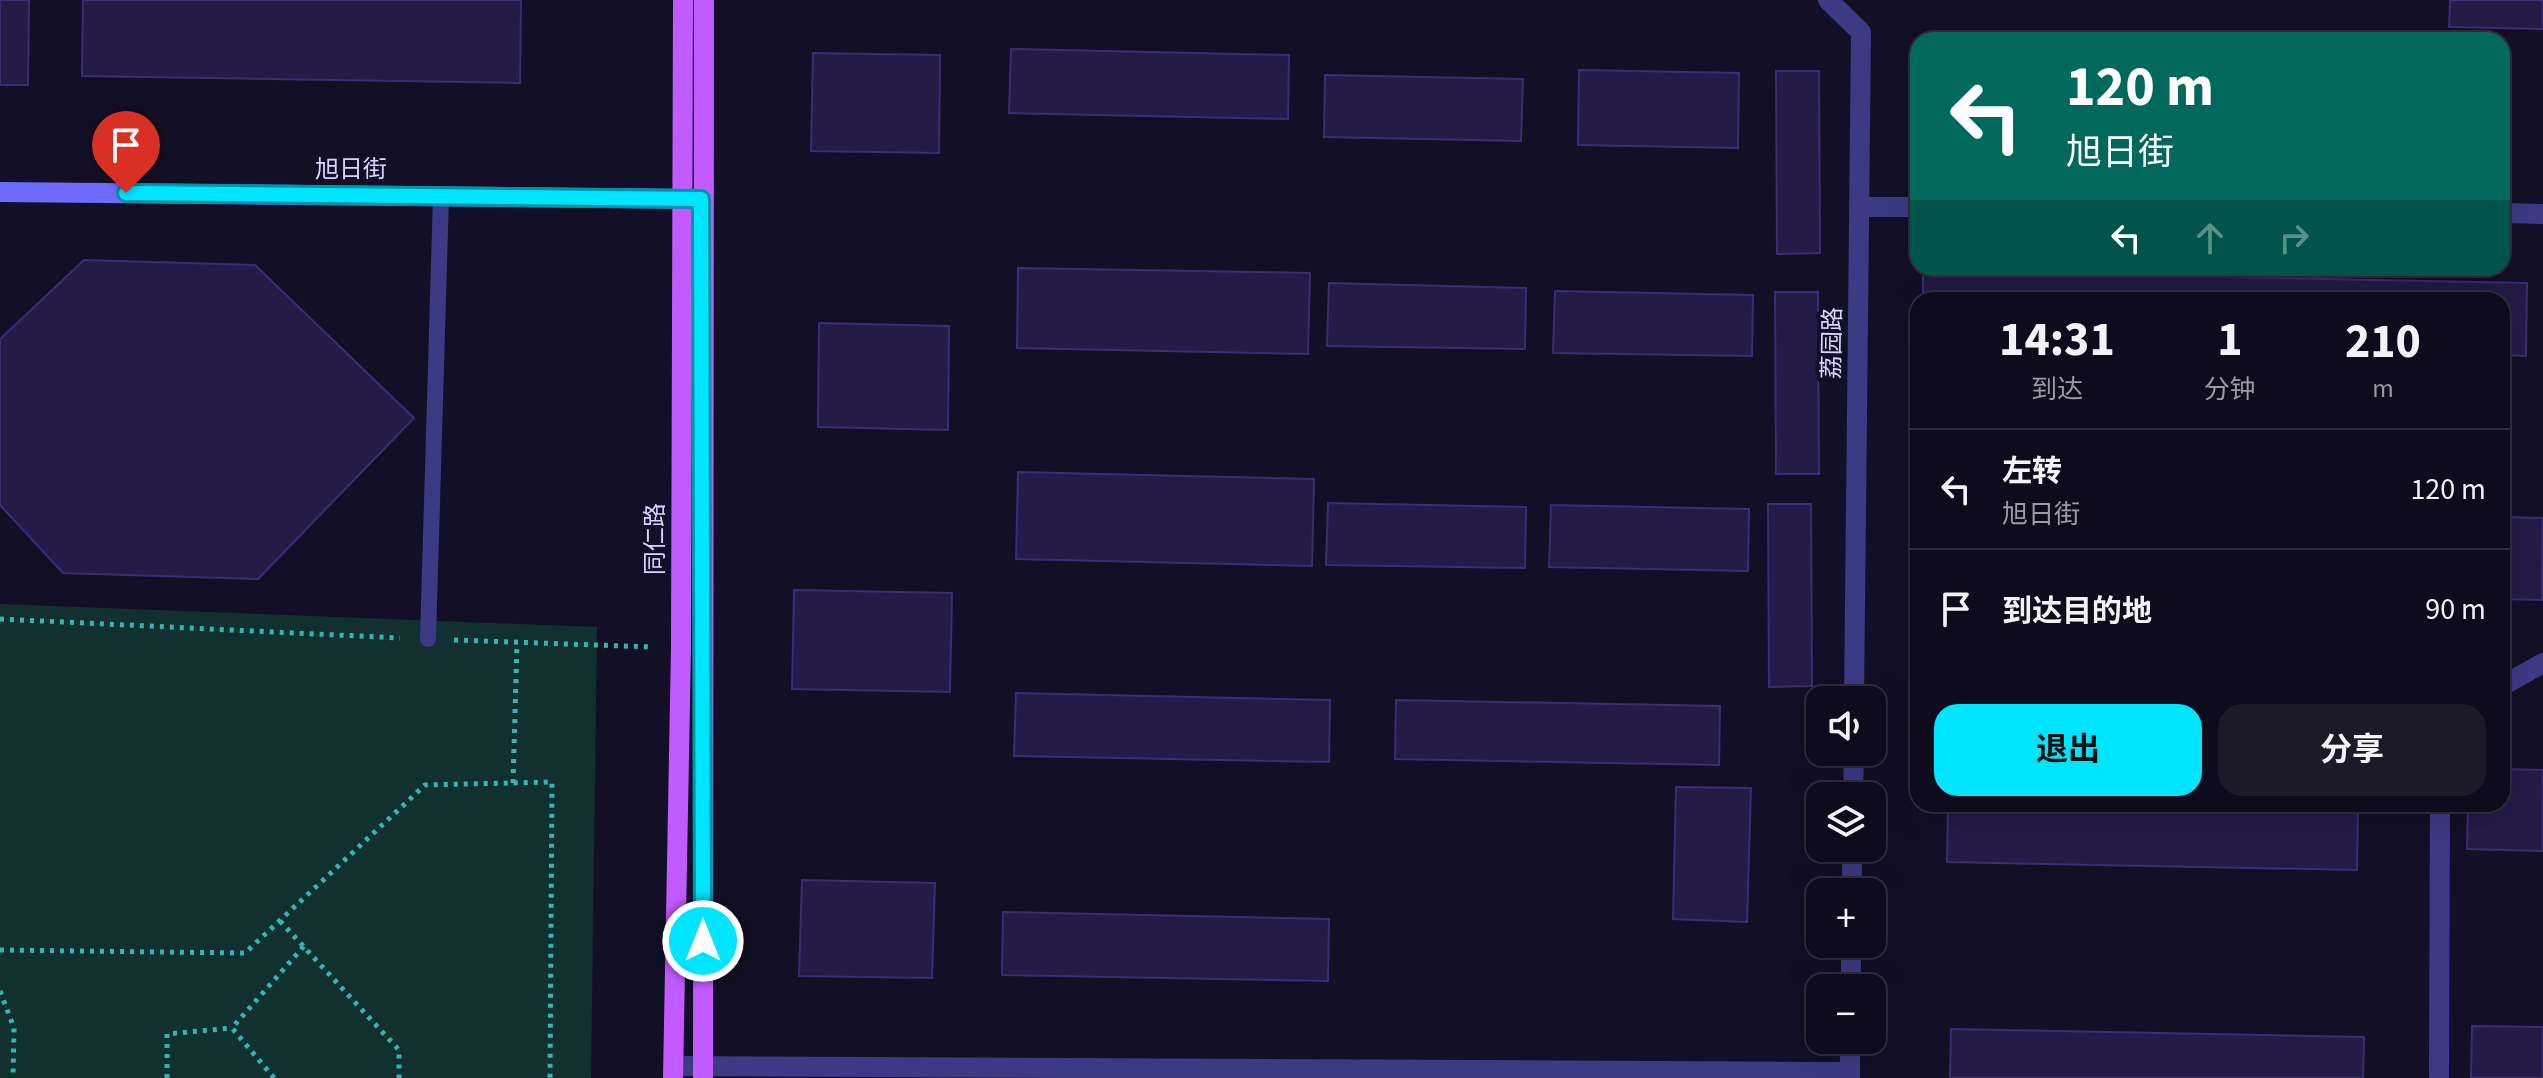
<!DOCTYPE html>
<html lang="zh">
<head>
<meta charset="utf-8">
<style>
	:root { --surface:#0e0b1c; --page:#1c1929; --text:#f1f3f6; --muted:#9b9ba3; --line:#2e2b3b; --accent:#00e5ff }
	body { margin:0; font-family:"Source Sans 3","Noto Sans SC",sans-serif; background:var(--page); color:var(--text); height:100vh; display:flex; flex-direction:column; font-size:30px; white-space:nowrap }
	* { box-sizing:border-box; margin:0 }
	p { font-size:26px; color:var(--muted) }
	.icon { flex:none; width:44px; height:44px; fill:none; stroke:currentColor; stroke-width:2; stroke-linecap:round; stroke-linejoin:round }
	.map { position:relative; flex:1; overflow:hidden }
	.details { position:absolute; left:1910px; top:292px; width:600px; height:520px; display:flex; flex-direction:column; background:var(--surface); border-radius:24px; box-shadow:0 8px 32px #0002,0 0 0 2px var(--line) }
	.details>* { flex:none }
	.hud { position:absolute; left:1910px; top:32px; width:600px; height:244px; border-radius:24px; box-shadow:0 8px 32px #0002,0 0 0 2px var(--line); background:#00695c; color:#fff; overflow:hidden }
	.fabs { position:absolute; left:1806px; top:686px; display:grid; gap:16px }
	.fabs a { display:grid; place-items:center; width:80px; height:80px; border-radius:16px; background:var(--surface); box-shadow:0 8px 32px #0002,0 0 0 2px var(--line); font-size:40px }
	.pin { position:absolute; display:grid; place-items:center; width:68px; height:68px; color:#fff; margin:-82px -34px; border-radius:50% 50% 50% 0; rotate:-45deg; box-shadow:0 0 8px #0007 }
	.pin .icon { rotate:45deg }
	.me { position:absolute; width:88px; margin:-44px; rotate:0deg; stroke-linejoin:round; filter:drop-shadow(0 0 6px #0008) }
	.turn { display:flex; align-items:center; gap:28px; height:168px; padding:0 24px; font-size:36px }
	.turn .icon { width:104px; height:104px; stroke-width:2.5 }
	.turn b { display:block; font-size:56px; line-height:68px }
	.lanes { display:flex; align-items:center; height:76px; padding:0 24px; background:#0003; justify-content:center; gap:40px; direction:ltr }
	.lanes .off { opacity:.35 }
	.eta { display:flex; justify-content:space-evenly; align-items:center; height:136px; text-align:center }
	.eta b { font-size:48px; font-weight:700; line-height:56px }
	.action { display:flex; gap:16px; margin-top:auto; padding:16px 24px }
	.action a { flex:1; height:92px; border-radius:24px; background:var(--accent); color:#111; font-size:32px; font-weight:700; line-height:92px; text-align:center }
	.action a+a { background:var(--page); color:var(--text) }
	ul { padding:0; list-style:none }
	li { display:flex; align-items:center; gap:24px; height:120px; padding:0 24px; border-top:2px solid var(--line) }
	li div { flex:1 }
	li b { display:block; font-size:30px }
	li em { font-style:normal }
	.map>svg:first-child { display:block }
	.green { fill:#12302f }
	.building { fill:#241b47; stroke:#3b2d73; stroke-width:2 }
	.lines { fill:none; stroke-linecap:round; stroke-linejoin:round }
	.path { stroke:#2fb8b0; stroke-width:5; stroke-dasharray:4 6; stroke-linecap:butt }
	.lane { stroke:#3d3a85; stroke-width:16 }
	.street { stroke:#3d3a85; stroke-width:20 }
	.secondary { stroke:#6f6bff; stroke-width:20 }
	.primary { stroke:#c25bff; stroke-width:20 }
	.route-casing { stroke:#0095a6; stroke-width:20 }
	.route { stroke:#00e5ff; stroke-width:14 }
	.labels { text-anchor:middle; stroke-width:8; stroke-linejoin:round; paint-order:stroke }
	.street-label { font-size:24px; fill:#d9d4ff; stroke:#130f26 }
</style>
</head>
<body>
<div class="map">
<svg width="2543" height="1078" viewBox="0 0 2543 1078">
	<rect width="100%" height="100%" fill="#130f26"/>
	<!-- green -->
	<path class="green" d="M0,604L597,627L591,1078H0Z"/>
	<!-- building -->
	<g class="building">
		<path d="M0,0H29L28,85H0Z"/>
		<path d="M83,0H521L520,83L82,76Z"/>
		<path d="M2450,0H2543V29L2449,27Z"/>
		<path d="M1011,49L1289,55L1288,119L1009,113Z"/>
		<path d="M813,53L940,55L939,153L811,151Z"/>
		<path d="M1579,70L1739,73L1738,148L1578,145Z"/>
		<path d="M1776,71H1819L1820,253L1777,254Z"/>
		<path d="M1325,75L1523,79L1521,141L1324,137Z"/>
		<path d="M84,260L255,265L414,418L258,579L63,573L0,505V339Z"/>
		<path d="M1018,268L1310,273L1308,354L1017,348Z"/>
		<path d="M1923,271L2527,283L2526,356L2502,355V300H1923Z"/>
		<path d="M1329,283L1526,288L1525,349L1327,346Z"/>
		<path d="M1555,291L1753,295L1752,356L1553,353Z"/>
		<path d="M1775,292H1818L1819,474H1776Z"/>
		<path d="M819,323L949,326L948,430L818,427Z"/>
		<path d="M1018,472L1314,479L1312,566L1016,559Z"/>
		<path d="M1328,503L1526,507L1525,568L1326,565Z"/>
		<path d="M1768,504H1811L1812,686L1769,687Z"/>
		<path d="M1551,505L1749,509L1748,571L1549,567Z"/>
		<path d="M2502,517L2543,518L2542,600L2502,599Z"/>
		<path d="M794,590L952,593L950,692L792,689Z"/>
		<path d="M1016,693L1330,700L1329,762L1014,756Z"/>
		<path d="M1396,700L1720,706L1719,765L1395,759Z"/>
		<path d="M2502,769L2543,770V851L2467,849L2468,804H2502Z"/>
		<path d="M1676,787L1751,788L1747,922L1673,919Z"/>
		<path d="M1948,804H2358L2357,870L1947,862Z"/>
		<path d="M802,880L935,883L932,978L799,976Z"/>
		<path d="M1003,912L1329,919L1328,981L1002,975Z"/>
		<path d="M2472,1026L2543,1027V1078H2471Z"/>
		<path d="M1951,1029L2364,1037L2363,1078H1950Z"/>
	</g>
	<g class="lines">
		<!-- path -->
		<g class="path">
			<path d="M0,619L400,638"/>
			<path d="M454,640L652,647"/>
			<path d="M513,783L517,643"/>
			<path d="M280,921L399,1050V1078"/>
			<path d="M0,950L245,953L425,785L552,782L550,1078"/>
			<path d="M0,991L14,1028L13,1078"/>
			<path d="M167,1078V1034L232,1028"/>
			<path d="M274,1078L232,1028L304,946"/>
		</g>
		<!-- lane -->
		<path class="lane" d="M428,639L441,196"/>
		<!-- street -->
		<g class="street">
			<path d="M1828,0L1861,32L1854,700"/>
			<path d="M1860,207H1918"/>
			<path d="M2502,213L2543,214"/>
			<path d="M2502,686L2543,663"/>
			<path d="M1853,796L1854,752"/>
			<path d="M1852,892V848"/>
			<path d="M1851,988V944"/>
			<path d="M674,1066L1850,1072"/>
			<path d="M1850,1078V1040"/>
			<path d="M2439,1078L2440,804"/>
		</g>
		<!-- secondary -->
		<path class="secondary" d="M0,192L700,199"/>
		<!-- primary -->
		<g class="primary">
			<path d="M673,1078L681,648L683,0"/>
			<path d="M703,1078L704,0"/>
		</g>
	</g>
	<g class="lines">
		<defs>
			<path id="route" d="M126,193L701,199L703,941"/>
		</defs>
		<!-- route casing -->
		<use href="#route" class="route-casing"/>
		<!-- route -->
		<use href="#route" class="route"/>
	</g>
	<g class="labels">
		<!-- street labels -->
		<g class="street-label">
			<text x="351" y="177">旭日街</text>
			<text transform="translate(1832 343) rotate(-89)" y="8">荔园路</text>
			<text transform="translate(655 539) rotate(-90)" y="8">同仁路</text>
		</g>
	</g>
</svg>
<div class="fabs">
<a><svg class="icon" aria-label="sound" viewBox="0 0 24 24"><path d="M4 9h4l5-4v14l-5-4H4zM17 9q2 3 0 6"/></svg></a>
<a><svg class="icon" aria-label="layers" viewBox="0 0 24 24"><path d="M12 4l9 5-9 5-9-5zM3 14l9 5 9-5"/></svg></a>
<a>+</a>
<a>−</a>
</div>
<div class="pin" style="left:126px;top:193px;background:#d93025"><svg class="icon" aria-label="arrive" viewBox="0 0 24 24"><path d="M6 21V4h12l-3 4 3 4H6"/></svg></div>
<svg class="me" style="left:703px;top:941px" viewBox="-20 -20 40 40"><circle r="17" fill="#00e5ff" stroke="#fff" stroke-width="3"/><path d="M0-11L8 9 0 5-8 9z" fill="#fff"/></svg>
<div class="hud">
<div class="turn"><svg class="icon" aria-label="left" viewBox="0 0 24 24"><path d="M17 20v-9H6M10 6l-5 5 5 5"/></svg><div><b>120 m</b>旭日街</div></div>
<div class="lanes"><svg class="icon" aria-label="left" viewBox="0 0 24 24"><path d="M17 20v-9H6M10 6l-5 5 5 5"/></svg><svg class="icon off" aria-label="ahead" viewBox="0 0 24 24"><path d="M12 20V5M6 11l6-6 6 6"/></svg><svg class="icon off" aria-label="right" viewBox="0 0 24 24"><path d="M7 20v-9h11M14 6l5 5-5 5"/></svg></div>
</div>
<section class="details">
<div class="eta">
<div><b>14:31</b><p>到达</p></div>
<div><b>1</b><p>分钟</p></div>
<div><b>210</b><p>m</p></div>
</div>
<ul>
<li><svg class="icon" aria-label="left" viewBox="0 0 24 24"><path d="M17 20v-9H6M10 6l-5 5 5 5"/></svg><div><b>左转</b><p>旭日街</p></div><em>120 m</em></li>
<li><svg class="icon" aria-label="arrive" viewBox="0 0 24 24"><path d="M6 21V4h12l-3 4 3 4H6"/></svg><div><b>到达目的地</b></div><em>90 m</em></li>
</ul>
<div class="action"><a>退出</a><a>分享</a></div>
</section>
</div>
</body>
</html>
